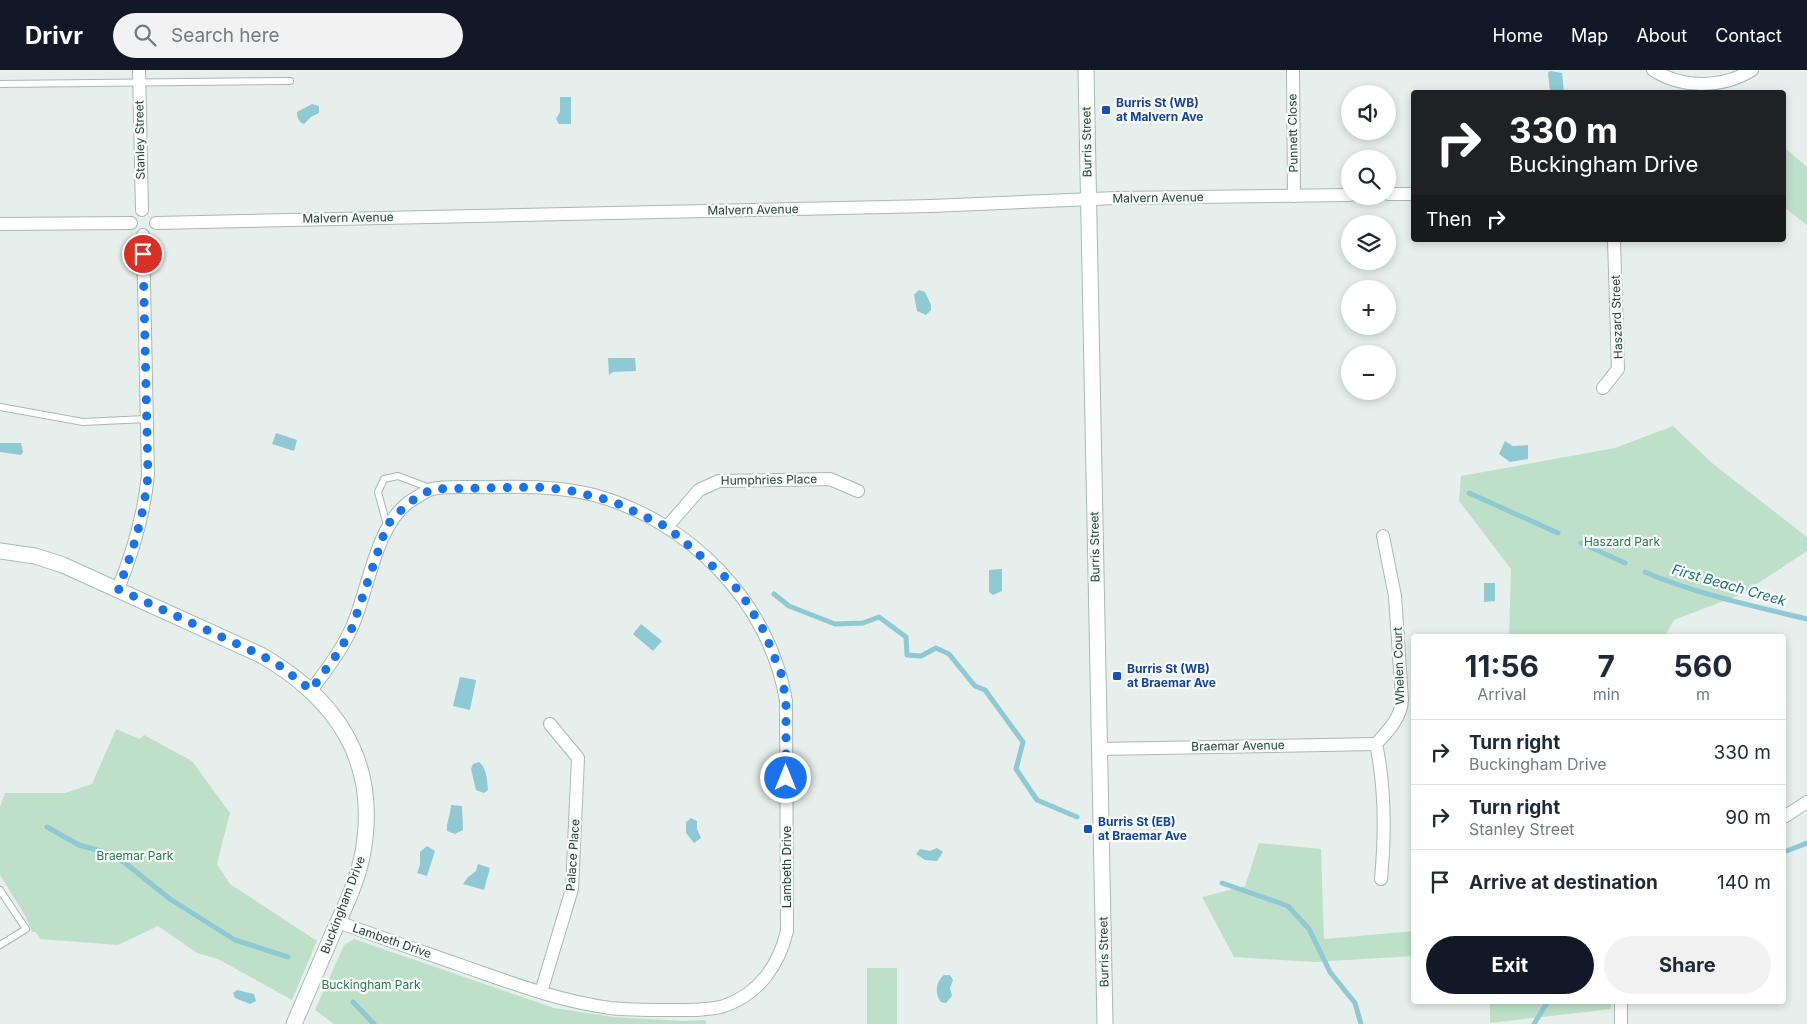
<!DOCTYPE html>
<html lang="en">
<head>
<meta charset="utf-8">
<style>
	:root { --surface:#fff; --page:#f2f2f3; --text:#1f2937; --muted:#747a83; --line:#e0e1e3; --accent:#111827 }
	body { margin:0; font-family:Inter,sans-serif; background:var(--page); color:var(--text); height:100vh; display:flex; flex-direction:column; font-size:19px; white-space:nowrap }
	* { box-sizing:border-box; margin:0 }
	p { font-size:16px; color:var(--muted) }
	.icon { flex:none; width:28px; height:28px; fill:none; stroke:currentColor; stroke-width:2; stroke-linecap:round; stroke-linejoin:round }
	.map { position:relative; flex:1; overflow:hidden }
	.side { position:absolute; left:1411px; top:564px; width:375px; height:370px; display:flex; flex-direction:column; background:var(--surface); border-radius:5px; box-shadow:0 2px 8px #0003 }
	.side>* { flex:none }
	.top-card { position:absolute; left:1411px; top:20px; width:375px; height:152px; border-radius:5px; box-shadow:0 2px 8px #0003; background:#202124; color:#fff; overflow:hidden }
	.tools { position:absolute; left:1341px; top:15px; display:grid; gap:10px }
	.tools a { display:grid; place-items:center; width:55px; height:55px; border-radius:50%; background:var(--surface); box-shadow:0 2px 8px #0003; font-size:25px }
	.pin { position:absolute; display:grid; place-items:center; width:42px; height:42px; color:#fff; margin:-21px; border:2px solid #fff; border-radius:50%; box-shadow:0 1px 5px #0007 }
	.me { position:absolute; width:55px; margin:-28px; rotate:0deg; stroke-linejoin:round; filter:drop-shadow(0 0 4px #0008) }
	.turn { display:flex; align-items:center; gap:18px; height:105px; padding:0 15px; font-size:22px }
	.turn .icon { width:65px; height:65px; stroke-width:2.5 }
	.turn b { display:block; font-size:35px; line-height:42px }
	.then { display:flex; align-items:center; height:48px; padding:0 15px; background:#0003; gap:10px; font-size:19px }
	.eta { display:flex; justify-content:space-evenly; align-items:center; height:85px; text-align:center }
	.eta b { font-size:30px; font-weight:700; line-height:35px }
	.action { display:flex; gap:10px; margin-top:auto; padding:10px 15px }
	.action a { flex:1; height:58px; border-radius:30px; background:var(--accent); color:#fff; font-size:20px; font-weight:700; line-height:58px; text-align:center }
	.action a+a { background:var(--page); color:var(--text) }
	ul { padding:0; list-style:none }
	li { display:flex; align-items:center; gap:15px; height:65px; padding:0 15px; border-top:1px solid var(--line) }
	li div { flex:1 }
	li b { display:block; font-size:19px }
	li em { font-style:normal }
	header { display:flex; align-items:center; gap:30px; box-sizing:border-box; height:70px; padding:0 25px; background:var(--accent); color:#fff }
	header strong { font-size:24px }
	nav { display:flex; gap:28px; margin-inline-start:auto; font-size:18px }
	.search { width:350px; height:45px; background:var(--page); display:flex; align-items:center; gap:12px; box-sizing:border-box; padding:0 18px; border-radius:28px; color:var(--muted); font-size:19px }
	.map>svg:first-child { display:block }
	.green { fill:#bfe0c8 }
	.water { fill:#8ec9d4 }
	.lines { fill:none; stroke-linecap:round; stroke-linejoin:round }
	.stream { stroke:#8ec9d4; stroke-width:5 }
	.lane-casing { stroke:#a8b8b2; stroke-width:8 }
	.street-casing { stroke:#a8b8b2; stroke-width:14 }
	.secondary-casing { stroke:#a4bbb3; stroke-width:17 }
	.lane { stroke:#fff; stroke-width:6 }
	.street { stroke:#fff; stroke-width:12 }
	.secondary { stroke:#fff; stroke-width:15 }
	.route { stroke:#1a73e8; stroke-width:9; stroke-dasharray:0 16.2 }
	.transit-dot { fill:#1a4fb4; stroke:#f7fbf9; stroke-width:2 }
	.labels { text-anchor:middle; stroke-width:4.5; stroke-linejoin:round; paint-order:stroke }
	.transit-label { font-size:12px; font-weight:bold; fill:#164399; stroke:#f7fbf9; text-anchor:start }
	.street-label { font-size:12px; fill:#24423a; stroke:#f7fbf9 }
	.park-label { font-size:12px; fill:#2d7a4b; stroke:#f7fbf9 }
	.water-label { font-size:14px; font-style:italic; fill:#1c6f80; stroke:#f7fbf9 }
</style>
</head>
<body>
<header>
<strong>Drivr</strong>
<div class="search"><svg class="icon" aria-label="search" viewBox="0 0 24 24"><circle cx="10" cy="10" r="6"/><path d="M15 15l6 6"/></svg>Search here</div>
<nav><a>Home</a><a>Map</a><a>About</a><a>Contact</a></nav>
</header>
<div class="map">
<svg width="1807" height="954" viewBox="0 0 1807 954">
	<rect width="100%" height="100%" fill="#e6efeb"/>
	<!-- green -->
	<g class="green">
		<path d="M1784,77L1807,97V155L1784,137Z"/>
		<path d="M1673,356L1712,393L1807,467V481L1742,524L1674,550L1665,566H1509L1511,499L1459,431L1461,406L1615,378Z"/>
		<path d="M116,659L140,669L144,665L192,691L230,743L217,794L230,814L317,871L292,930L218,889L197,883L158,856L118,875L40,869L36,862H32L26,847L0,805V737L5,723H65L92,714Z"/>
		<path d="M1259,773L1321,779L1324,869L1414,861V886L1314,892L1234,887L1202,827L1245,816Z"/>
		<path d="M354,869L554,938L613,947L683,951L706,950V954H334L315,940L344,875Z"/>
		<rect x="867" y="898" width="30" height="56"/>
		<path d="M1490,931H1611V939L1490,953Z"/>
	</g>
	<!-- water -->
	<g class="water">
		<path d="M1550,1L1562,3L1564,22H1550L1548,3Z"/>
		<path d="M560,27H571V54H559L556,49L560,42Z"/>
		<path d="M312,34L319,36V43L311,47L304,54C299,52 297,48 297,42Z"/>
		<path d="M919,220L925,222L931,235V240L926,245L917,241L914,225Z"/>
		<path d="M608,288H635L636,301L613,302L609,305Z"/>
		<path d="M276,363L297,370L294,381L272,374Z"/>
		<path d="M1505,371L1513,376L1528,375V389L1510,392L1499,384Z"/>
		<path d="M0,373H21L23,382L21,385L0,382Z"/>
		<path d="M1002,499V521L993,525L989,522V500Z"/>
		<path d="M1484,513H1495V531L1484,532Z"/>
		<path d="M641,554L662,571L653,581L633,564Z"/>
		<path d="M460,607L476,610L470,640L453,636Z"/>
		<path d="M479,692C487,698 487,710 488,720L484,723L476,720L471,699L473,694Z"/>
		<path d="M451,735L462,736L463,760L455,764L447,761C446,753 451,744 451,735Z"/>
		<path d="M691,748L697,751V759L701,768L694,773L686,763V752Z"/>
		<path d="M427,776L435,781L427,806L417,803L420,795V782Z"/>
		<path d="M937,778L943,782L937,791L925,790L916,784L920,779L930,781Z"/>
		<path d="M478,794L490,798L484,820L463,814L468,807L476,801Z"/>
		<path d="M944,905H950L953,910L950,918L952,926L946,933L941,932C934,924 936,911 944,905Z"/>
		<path d="M237,920L254,924L256,931L250,934L235,928L233,923Z"/>
	</g>
	<g class="lines">
		<!-- stream -->
		<g class="stream">
			<path d="M1469,423L1558,463"/>
			<path d="M1581,473L1625,493"/>
			<path d="M1645,502C1696,524 1753,536 1807,549"/>
			<path d="M774,524L789,536L835,554L863,553L879,547L906,567L907,585L921,586L936,578L949,584L975,616L985,620L1023,672L1016,699L1037,730L1077,747"/>
			<path d="M47,757L79,775L115,785L170,829L235,870L288,887"/>
			<path d="M1784,782L1807,773"/>
			<path d="M1222,813L1288,836L1309,859L1330,902L1355,933L1361,954"/>
			<path d="M353,932L374,954"/>
			<path d="M1534,954L1548,931"/>
		</g>
		<defs>
			<g id="lane">
				<path d="M0,14L290,11"/>
				<path d="M0,337L83,352L146,349"/>
				<path d="M387,455L378,422L384,409L398,406L430,418"/>
				<path d="M0,820L26,859L0,875"/>
			</g>
			<g id="street">
				<path d="M139,0L142,140"/>
				<path d="M1293,0L1294,126"/>
				<path d="M1653,0C1683,19 1723,18 1752,0"/>
				<path d="M1388,124H1414"/>
				<path d="M156,153L931,136L1116,128L1350,125"/>
				<path d="M0,154L131,153"/>
				<path d="M1603,318L1618,299L1614,170"/>
				<path d="M667,457L699,420L719,411L830,409L858,421"/>
				<path d="M118,519C133,482 144,445 148,405L143,165"/>
				<path d="M311,620C327,600 342,580 352,557C369,519 375,457 409,432C416,428 425,421 432,419C446,415 480,418 496,417C529,416 562,417 594,425C690,451 770,533 786,631L787,861C779,895 759,924 724,936C706,941 685,940 667,940C648,940 629,940 610,938C558,931 509,912 460,895C420,881 379,867 338,852"/>
				<path d="M1099,679L1376,674"/>
				<path d="M1784,747L1807,732"/>
				<path d="M1381,809C1385,766 1385,716 1376,674C1388,661 1401,648 1402,630L1395,526L1383,466"/>
				<path d="M541,922L572,819L578,688L550,654"/>
				<path d="M1621,931V954"/>
			</g>
			<g id="secondary">
				<path d="M1086,0L1105,954"/>
				<path d="M0,481L35,486L63,495L261,585C337,629 379,691 363,782C358,810 345,837 333,863C320,893 307,924 294,954"/>
			</g>
		</defs>
		<!-- lane casing -->
		<use href="#lane" class="lane-casing"/>
		<!-- street casing -->
		<use href="#street" class="street-casing"/>
		<!-- secondary casing -->
		<use href="#secondary" class="secondary-casing"/>
		<!-- lane -->
		<use href="#lane" class="lane"/>
		<!-- street -->
		<use href="#street" class="street"/>
		<!-- secondary -->
		<use href="#secondary" class="secondary"/>
	</g>
	<g class="lines">
		<!-- route -->
		<path class="route" d="M143,184L148,405C144,445 133,482 118,519L261,585L280,596L311,620L340,580L352,558L387,455L408,433L432,419L536,417L568,420L612,431L667,457L723,505L741,523L764,561L782,606L786,632V708"/>
	</g>
	<!-- markers -->
	<g class="transit-dot">
		<rect x="1101" y="35" width="10" height="10" rx="2.5"/>
		<rect x="1112" y="601" width="10" height="10" rx="2.5"/>
		<rect x="1083" y="754" width="10" height="10" rx="2.5"/>
	</g>
	<g class="labels">
		<!-- transit labels -->
		<g class="transit-label">
			<text x="1116" y="37">Burris St (WB)<tspan x="1116" dy="14">at Malvern Ave</tspan></text>
			<text x="1127" y="603">Burris St (WB)<tspan x="1127" dy="14">at Braemar Ave</tspan></text>
			<text x="1098" y="756">Burris St (EB)<tspan x="1098" dy="14">at Braemar Ave</tspan></text>
		</g>
		<!-- street labels -->
		<g class="street-label">
			<text transform="translate(1293 63) rotate(-91)" y="4">Punnett Close</text>
			<text transform="translate(140 70) rotate(-91)" y="4">Stanley Street</text>
			<text transform="translate(1087 72) rotate(-91)" y="4">Burris Street</text>
			<text transform="translate(1158 128) rotate(-1)" y="4">Malvern Avenue</text>
			<text transform="translate(753 140) rotate(-1)" y="4">Malvern Avenue</text>
			<text transform="translate(348 148) rotate(-1)" y="4">Malvern Avenue</text>
			<text transform="translate(1617 247) rotate(-92)" y="4">Haszard Street</text>
			<text transform="translate(769 410) rotate(-1)" y="4">Humphries Place</text>
			<text transform="translate(1095 477) rotate(-91)" y="4">Burris Street</text>
			<text transform="translate(1399 596) rotate(-92)" y="4">Whelen Court</text>
			<text transform="translate(1238 676) rotate(-1)" y="4">Braemar Avenue</text>
			<text transform="translate(573 785) rotate(-86)" y="4">Palace Place</text>
			<text transform="translate(787 797) rotate(-90)" y="4">Lambeth Drive</text>
			<text transform="translate(343 835) rotate(-69)" y="4">Buckingham Drive</text>
			<text transform="translate(392 871) rotate(19)" y="4">Lambeth Drive</text>
			<text transform="translate(1104 882) rotate(-91)" y="4">Burris Street</text>
		</g>
		<!-- park labels -->
		<g class="park-label">
			<text x="1622" y="476">Haszard Park</text>
			<text x="135" y="790">Braemar Park</text>
			<text x="371" y="919">Buckingham Park</text>
		</g>
		<!-- water labels -->
		<g class="water-label">
			<text transform="translate(1729 515) rotate(16)" y="5">First Beach Creek</text>
		</g>
	</g>
</svg>
<div class="tools">
<a><svg class="icon" aria-label="sound" viewBox="0 0 24 24"><path d="M4 9h4l5-4v14l-5-4H4zM17 9q2 3 0 6"/></svg></a>
<a><svg class="icon" aria-label="search" viewBox="0 0 24 24"><circle cx="10" cy="10" r="6"/><path d="M15 15l6 6"/></svg></a>
<a><svg class="icon" aria-label="layers" viewBox="0 0 24 24"><path d="M12 4l9 5-9 5-9-5zM3 14l9 5 9-5"/></svg></a>
<a>+</a>
<a>−</a>
</div>
<div class="pin" style="left:143px;top:184px;background:#d93025"><svg class="icon" aria-label="arrive" viewBox="0 0 24 24"><path d="M6 21V4h12l-3 4 3 4H6"/></svg></div>
<svg class="me" style="left:786px;top:708px" viewBox="-20 -20 40 40"><circle r="17" fill="#1a73e8" stroke="#fff" stroke-width="3"/><path d="M0-11L8 9 0 5-8 9z" fill="#fff"/></svg>
<div class="top-card">
<div class="turn"><svg class="icon" aria-label="right" viewBox="0 0 24 24"><path d="M7 20v-9h11M14 6l5 5-5 5"/></svg><div><b>330 m</b>Buckingham Drive</div></div>
<div class="then">Then<svg class="icon" aria-label="right" viewBox="0 0 24 24"><path d="M7 20v-9h11M14 6l5 5-5 5"/></svg></div>
</div>
<section class="side">
<div class="eta">
<div><b>11:56</b><p>Arrival</p></div>
<div><b>7</b><p>min</p></div>
<div><b>560</b><p>m</p></div>
</div>
<ul>
<li><svg class="icon" aria-label="right" viewBox="0 0 24 24"><path d="M7 20v-9h11M14 6l5 5-5 5"/></svg><div><b>Turn right</b><p>Buckingham Drive</p></div><em>330 m</em></li>
<li><svg class="icon" aria-label="right" viewBox="0 0 24 24"><path d="M7 20v-9h11M14 6l5 5-5 5"/></svg><div><b>Turn right</b><p>Stanley Street</p></div><em>90 m</em></li>
<li><svg class="icon" aria-label="arrive" viewBox="0 0 24 24"><path d="M6 21V4h12l-3 4 3 4H6"/></svg><div><b>Arrive at destination</b></div><em>140 m</em></li>
</ul>
<div class="action"><a>Exit</a><a>Share</a></div>
</section>
</div>
</body>
</html>
